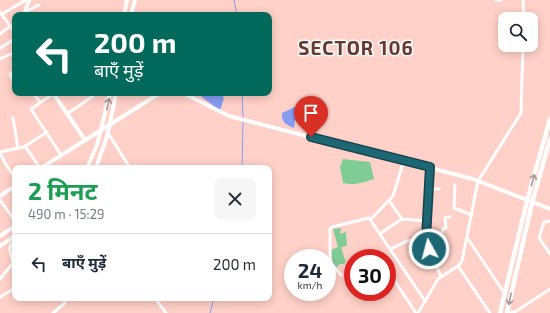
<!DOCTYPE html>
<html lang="hi">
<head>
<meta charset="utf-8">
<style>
	:root { --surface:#fff; --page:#f6f6f7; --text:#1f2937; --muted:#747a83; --line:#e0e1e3 }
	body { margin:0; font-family:"Exo 2","Noto Sans Devanagari",sans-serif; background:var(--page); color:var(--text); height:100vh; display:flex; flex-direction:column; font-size:15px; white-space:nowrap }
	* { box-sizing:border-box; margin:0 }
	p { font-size:13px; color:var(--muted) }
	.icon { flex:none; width:22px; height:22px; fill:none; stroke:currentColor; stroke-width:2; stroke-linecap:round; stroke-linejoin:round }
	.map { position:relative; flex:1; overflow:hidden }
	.details { position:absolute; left:12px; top:165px; width:260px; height:136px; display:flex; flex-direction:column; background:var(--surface); border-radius:8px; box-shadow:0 2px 10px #0003 }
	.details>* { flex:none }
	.banner { position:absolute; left:12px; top:12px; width:260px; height:84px; border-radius:8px; box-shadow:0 2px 10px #0003; background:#00695c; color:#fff; overflow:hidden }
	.controls { position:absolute; left:498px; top:12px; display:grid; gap:8px }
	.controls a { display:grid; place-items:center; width:40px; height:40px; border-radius:8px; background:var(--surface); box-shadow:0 2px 10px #0003; font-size:20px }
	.speed { position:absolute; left:284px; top:249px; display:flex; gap:8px; font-size:20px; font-weight:700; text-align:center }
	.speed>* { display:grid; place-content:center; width:52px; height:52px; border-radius:50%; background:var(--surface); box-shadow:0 2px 10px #0003; line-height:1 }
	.speed small { font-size:10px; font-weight:400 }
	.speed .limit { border:6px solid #d22; background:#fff; color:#111 }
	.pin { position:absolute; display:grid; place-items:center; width:34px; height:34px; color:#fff; margin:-41px -17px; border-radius:50% 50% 50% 0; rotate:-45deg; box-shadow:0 0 4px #0007 }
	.pin .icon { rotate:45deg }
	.me { position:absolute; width:44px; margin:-22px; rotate:353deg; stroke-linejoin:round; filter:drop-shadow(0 0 3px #0008) }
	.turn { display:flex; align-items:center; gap:14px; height:84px; padding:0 16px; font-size:18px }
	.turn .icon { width:52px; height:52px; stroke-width:2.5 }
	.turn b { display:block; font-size:28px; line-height:34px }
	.round { display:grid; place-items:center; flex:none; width:42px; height:42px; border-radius:8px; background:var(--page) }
	.head { display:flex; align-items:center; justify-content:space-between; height:68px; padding:0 16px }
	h1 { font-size:24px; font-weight:700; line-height:30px; color:#1e9e55 }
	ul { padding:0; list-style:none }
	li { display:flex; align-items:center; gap:12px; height:60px; padding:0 16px; border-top:1px solid var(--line) }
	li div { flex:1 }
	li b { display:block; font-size:15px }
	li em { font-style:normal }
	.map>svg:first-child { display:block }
	.green { fill:#80cc96 }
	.water { fill:#879cf3 }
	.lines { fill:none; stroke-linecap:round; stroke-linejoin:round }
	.stream { stroke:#879cf3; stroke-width:1 }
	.minor { stroke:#fff; stroke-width:3 }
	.tertiary { stroke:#fff; stroke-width:4 }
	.secondary { stroke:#fff; stroke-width:4.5 }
	.oneway { stroke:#a39896 }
	.route-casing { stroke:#13424b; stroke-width:10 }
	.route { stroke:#1d6673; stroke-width:7 }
	.labels { text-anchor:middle; stroke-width:3; stroke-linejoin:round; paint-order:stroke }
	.district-label { font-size:19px; font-weight:bold; letter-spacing:1px; fill:#663930; stroke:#fefefe }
</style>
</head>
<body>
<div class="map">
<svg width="550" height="313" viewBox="0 0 550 313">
	<rect width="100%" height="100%" fill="#ffd1c8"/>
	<!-- green -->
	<g class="green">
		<path d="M343,159L370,162L374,179C364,182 355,186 343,183L340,167Z"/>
		<path d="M341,228L340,234L346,232L347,246L341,247L346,263L338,265L337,268L333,264L331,250L338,247L333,229Z"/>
	</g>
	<!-- water -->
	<g class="water">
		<path d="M197,93H220L224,98L220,111Z"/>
		<path d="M297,106L303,116L295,120L294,128C287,125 281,123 282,113Z"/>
	</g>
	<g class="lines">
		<!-- stream -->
		<g class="stream">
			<path d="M234,0L237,15"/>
			<path d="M242,93L243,118"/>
			<path d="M242,168L243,121"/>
			<path d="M210,313L214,298"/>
		</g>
		<!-- minor -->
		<g class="minor">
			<path d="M496,0H501"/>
			<path d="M523,0L524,19"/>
			<path d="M0,12L15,33"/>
			<path d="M25,12L39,5"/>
			<path d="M2,14L26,0"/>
			<path d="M0,34L10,26"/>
			<path d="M0,48L15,39"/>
			<path d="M0,59L15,52"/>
			<path d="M15,70L10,74L15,84"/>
			<path d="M33,93L40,102"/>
			<path d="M53,94L31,109L61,155"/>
			<path d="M67,114L93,96"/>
			<path d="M13,118L18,148"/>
			<path d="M108,133L130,168"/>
			<path d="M25,146L40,168"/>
			<path d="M0,152L24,147L47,132"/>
			<path d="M0,152L5,163L15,178"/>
			<path d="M430,167L427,238L429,249L441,276"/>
			<path d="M455,185L454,208L472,215"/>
			<path d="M428,189H439"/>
			<path d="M0,200L15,221"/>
			<path d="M390,202L402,219L427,221"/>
			<path d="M371,219L393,196L404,160"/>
			<path d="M550,221L544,222L539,238L550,254"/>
			<path d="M381,233L402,219"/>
			<path d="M441,236L443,229L446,228L445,218L450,217"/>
			<path d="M468,239L505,294"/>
			<path d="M391,249L407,241L441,236L444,237L443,248"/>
			<path d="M458,266L490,313"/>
			<path d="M390,274L416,313"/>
			<path d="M341,275L330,262V229L332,227L369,218L425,301"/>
			<path d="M0,279L13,263C12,254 5,247 15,241"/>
			<path d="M0,297L15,288"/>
			<path d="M94,298L95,299"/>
			<path d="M155,298L166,313"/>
			<path d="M508,312H515L550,289"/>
			<path d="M53,313L65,303L64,298"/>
			<path d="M418,313L438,279L458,266L462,261L478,181L521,113L523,45"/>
		</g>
		<!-- tertiary -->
		<g class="tertiary">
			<path d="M24,15L29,0"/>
			<path d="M124,15L127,0"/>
			<path d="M131,15L135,0"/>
			<path d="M53,93L85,140"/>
			<path d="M183,93L229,116L473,179L550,209"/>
			<path d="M41,168L160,93"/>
			<path d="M87,168L97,145L110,93"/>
			<path d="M96,168L108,133L116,93"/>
			<path d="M0,196L15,186"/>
			<path d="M0,236L15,226"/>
			<path d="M0,246L15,236"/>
		</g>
		<!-- secondary -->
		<g class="secondary">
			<path d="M500,313L527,201L550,119"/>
			<path d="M507,313L532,203L550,139"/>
		</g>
	</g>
	<!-- one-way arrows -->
	<defs><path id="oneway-shaft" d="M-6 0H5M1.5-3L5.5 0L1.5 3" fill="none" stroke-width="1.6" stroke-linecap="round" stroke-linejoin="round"/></defs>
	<g class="oneway">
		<use href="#oneway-shaft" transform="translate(108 104) rotate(-78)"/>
		<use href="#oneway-shaft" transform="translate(533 180) rotate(-74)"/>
		<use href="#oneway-shaft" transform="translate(510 299) rotate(101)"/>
	</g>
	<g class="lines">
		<defs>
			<path id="route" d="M311,137L430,167L426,238L429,249"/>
		</defs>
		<!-- route casing -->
		<use href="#route" class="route-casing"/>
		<!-- route -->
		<use href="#route" class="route"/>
	</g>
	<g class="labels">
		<!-- district labels -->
		<g class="district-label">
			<text x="356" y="55">SECTOR 106</text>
		</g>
	</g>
</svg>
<div class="controls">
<a><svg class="icon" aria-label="search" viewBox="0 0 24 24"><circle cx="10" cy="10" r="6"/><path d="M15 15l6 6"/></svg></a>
</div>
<div class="speed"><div>24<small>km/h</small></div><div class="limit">30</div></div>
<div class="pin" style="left:311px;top:137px;background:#d93025"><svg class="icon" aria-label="arrive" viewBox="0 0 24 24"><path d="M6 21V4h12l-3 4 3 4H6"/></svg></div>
<svg class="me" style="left:429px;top:249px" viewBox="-20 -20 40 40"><circle r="17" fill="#1d6673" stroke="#fff" stroke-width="3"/><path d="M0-11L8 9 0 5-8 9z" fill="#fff"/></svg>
<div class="banner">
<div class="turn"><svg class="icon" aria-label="left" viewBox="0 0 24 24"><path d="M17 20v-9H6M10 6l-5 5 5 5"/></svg><div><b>200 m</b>बाएँ मुड़ें</div></div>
</div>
<section class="details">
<div class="head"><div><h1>2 मिनट</h1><p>490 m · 15:29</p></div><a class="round"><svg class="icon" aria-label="close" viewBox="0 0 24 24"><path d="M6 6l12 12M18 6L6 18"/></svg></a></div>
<ul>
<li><svg class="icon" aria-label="left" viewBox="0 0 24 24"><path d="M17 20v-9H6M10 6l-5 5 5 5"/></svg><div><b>बाएँ मुड़ें</b></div><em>200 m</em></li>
</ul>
</section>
</div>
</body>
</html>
